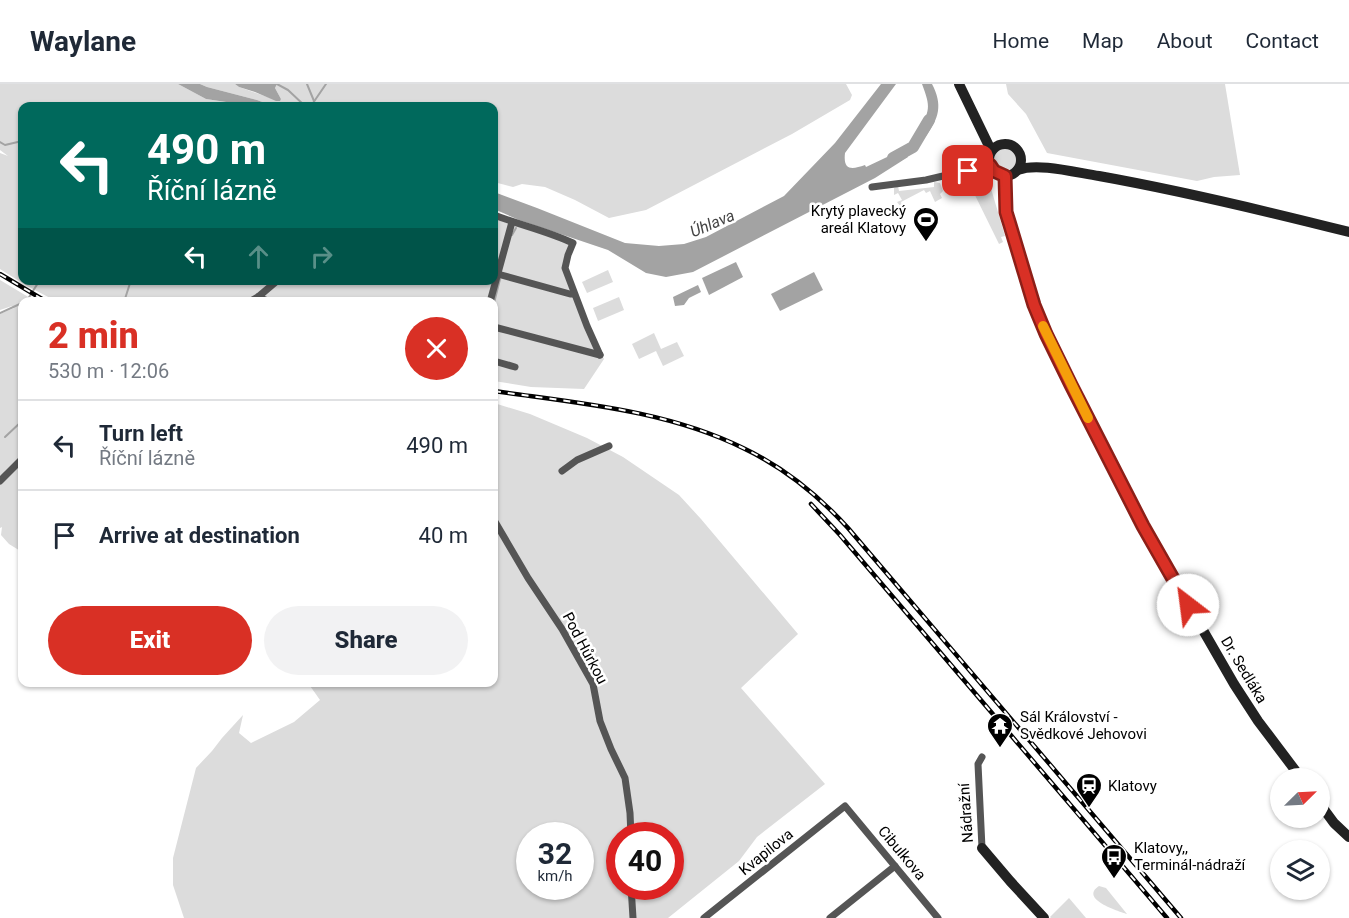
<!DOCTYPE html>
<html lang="en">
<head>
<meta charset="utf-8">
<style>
	:root { --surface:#fff; --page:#f2f2f3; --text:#1f2937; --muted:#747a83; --line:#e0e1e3; --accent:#d93025 }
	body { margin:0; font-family:Roboto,sans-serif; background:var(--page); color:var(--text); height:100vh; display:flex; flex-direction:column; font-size:22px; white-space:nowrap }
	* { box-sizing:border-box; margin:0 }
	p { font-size:20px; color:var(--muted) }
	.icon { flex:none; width:33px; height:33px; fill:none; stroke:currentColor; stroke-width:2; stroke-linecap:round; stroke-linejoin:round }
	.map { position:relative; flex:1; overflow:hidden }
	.drawer { position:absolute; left:18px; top:213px; width:480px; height:390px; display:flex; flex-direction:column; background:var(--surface); border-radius:12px; box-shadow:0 2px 4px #0004 }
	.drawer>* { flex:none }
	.guide { position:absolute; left:18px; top:18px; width:480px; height:183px; border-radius:12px; box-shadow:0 2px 4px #0004; background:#00695c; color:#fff; overflow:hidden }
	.needle { width:39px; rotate:66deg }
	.controls { position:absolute; left:1270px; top:684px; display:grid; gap:12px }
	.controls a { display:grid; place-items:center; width:60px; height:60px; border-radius:50%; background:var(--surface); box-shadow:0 2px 4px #0004; font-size:30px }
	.speed { position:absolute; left:516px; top:738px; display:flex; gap:12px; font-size:30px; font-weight:700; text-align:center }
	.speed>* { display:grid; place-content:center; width:78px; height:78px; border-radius:50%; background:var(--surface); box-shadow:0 2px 4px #0004; line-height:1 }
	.speed small { font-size:15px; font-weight:400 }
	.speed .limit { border:9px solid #d22; background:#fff; color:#111 }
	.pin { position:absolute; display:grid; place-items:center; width:51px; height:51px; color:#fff; margin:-26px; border-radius:12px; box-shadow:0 3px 9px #0006 }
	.me { position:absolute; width:66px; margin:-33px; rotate:330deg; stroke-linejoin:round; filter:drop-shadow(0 0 4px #0008) }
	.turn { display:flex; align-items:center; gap:21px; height:126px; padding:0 30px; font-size:27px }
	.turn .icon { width:78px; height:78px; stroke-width:2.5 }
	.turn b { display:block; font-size:42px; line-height:51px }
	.lanes { display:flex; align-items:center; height:57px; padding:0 30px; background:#0003; justify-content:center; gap:30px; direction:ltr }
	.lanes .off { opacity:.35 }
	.round { display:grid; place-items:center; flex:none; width:63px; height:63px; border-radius:32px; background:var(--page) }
	.overview { display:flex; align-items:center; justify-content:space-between; height:102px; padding:0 30px }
	h1 { font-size:36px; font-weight:800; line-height:45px; color:var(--accent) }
	.action { display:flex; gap:12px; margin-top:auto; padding:12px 30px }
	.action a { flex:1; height:69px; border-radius:36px; background:var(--accent); color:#fff; font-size:24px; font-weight:800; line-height:69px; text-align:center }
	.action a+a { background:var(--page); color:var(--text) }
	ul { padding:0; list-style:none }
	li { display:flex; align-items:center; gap:18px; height:90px; padding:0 30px; border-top:2px solid var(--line) }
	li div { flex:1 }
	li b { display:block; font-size:22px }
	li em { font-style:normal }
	header { display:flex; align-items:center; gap:36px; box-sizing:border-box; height:84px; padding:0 30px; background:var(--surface); border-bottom:2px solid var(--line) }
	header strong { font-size:28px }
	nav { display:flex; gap:33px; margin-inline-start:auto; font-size:21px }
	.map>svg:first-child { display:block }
	.green { fill:#dcdcdc; fill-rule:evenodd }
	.water { fill:#a3a3a3 }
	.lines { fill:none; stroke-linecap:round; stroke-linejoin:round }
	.stream { stroke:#a3a3a3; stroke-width:2 }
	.river { stroke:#a3a3a3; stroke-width:12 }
	.street { stroke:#555; stroke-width:7 }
	.secondary { stroke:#222; stroke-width:10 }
	.rail-casing { stroke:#000; stroke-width:4.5 }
	.rail { stroke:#fff; stroke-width:2; stroke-dasharray:7; stroke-linecap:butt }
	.route-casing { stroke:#8d1f18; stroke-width:15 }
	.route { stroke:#d93025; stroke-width:10 }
	.slow { stroke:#f59e0b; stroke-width:10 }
	.labels { text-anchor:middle; stroke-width:5; stroke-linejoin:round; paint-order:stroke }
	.poi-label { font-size:15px; fill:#000; stroke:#fff; text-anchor:start }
	.street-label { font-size:15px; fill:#000; stroke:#fff }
	.water-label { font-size:16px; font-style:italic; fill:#444; stroke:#fff }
</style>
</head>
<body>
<header>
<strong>Waylane</strong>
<nav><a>Home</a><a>Map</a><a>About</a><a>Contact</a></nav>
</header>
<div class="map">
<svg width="1349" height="834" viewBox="0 0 1349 834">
	<rect width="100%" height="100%" fill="#fff"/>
	<!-- green -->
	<g class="green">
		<path d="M0,0H178L206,15L253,22H22V196H178C187,203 195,200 204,196H494V131L573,159L565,184L587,242L604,275L584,305L531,303L494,297V218H262L258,213L236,218L56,217L27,202L0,185V69L8,72L0,66Z"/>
		<path d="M200,0H235L239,3L279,17L281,15L275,4L277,0H846L852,11L850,16L792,50L646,126L609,134L575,116L545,103L522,100L513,103L494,98V22H273L257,16L207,3Z"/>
		<path d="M1006,0H1225L1240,91L1214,93L1197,97L1047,69L1026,30L1008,10Z"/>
		<circle cx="1005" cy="76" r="11"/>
		<path d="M967,91H982L990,101L1005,152L1001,153L1003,158L999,160L969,99L966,100L965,94Z"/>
		<path d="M934,98L940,99L943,107L940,110L942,114L935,118L930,107L926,109L924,106L901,118L903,123H901L897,118L902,116L898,109L894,111V104L898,102L899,107L934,103Z"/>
		<path d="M608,186L613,198L587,209L582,198Z"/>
		<path d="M0,196L35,217L22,218V468L9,460L1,451L2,443L0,444V230L14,224L12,222L0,226Z"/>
		<path d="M619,213L624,226L598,237L593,224Z"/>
		<path d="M654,249L661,265L677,258L684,272L663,282L656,267L639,275L632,260Z"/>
		<path d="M494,319L530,330L587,354L623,373L679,411L701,435L798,550L741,604L825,700L757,753L739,777L668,834H184L173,801V774L196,684L212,667L222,654L243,631L239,649L251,659L294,638L320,616L308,599L494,598ZM530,752H580V802H530ZM620,752H670V802H620Z"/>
		<path d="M1099,802L1106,804L1127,830C1118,827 1079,815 1099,802Z"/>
		<path d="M1069,814L1086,834H1051L1050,833Z"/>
	</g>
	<!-- water -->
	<g class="water">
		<path d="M178,0H200L207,3L257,16L273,22H253L206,15Z"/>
		<path d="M235,0H277L275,4L281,15L280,17H276L255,8L239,3Z"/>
		<path d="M881,0H896L845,69C843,86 851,86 865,81L866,83L904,65L908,73L875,94L693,188L666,193L646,189L608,166L519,136L494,125V108L537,124L625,159L659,162L684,160L706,153L784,112L835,59Z"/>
		<path d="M922,0H932C943,21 939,34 926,52L918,48C930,26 931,24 922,0Z"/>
		<path d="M736,178L743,193L709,211L702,194Z"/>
		<path d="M814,188L823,206L780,227L771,210Z"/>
		<path d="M698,201L701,208L689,214L684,221L675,222L673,213Z"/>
	</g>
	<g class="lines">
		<!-- stream -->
		<g class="stream">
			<path d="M277,0L288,6L305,22"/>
			<path d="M307,0L314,17"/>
			<path d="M88,22L103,19L108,22"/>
			<path d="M311,22L326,0"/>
			<path d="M0,58L5,61L22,57"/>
			<path d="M512,151L516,144"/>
			<path d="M26,218L38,199L42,196"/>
			<path d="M124,218L131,196"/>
			<path d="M494,219L500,195"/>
			<path d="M0,229L22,219"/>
			<path d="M5,353L22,337"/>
		</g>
		<!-- river -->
		<path class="river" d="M893,74L913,63L929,36"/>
		<!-- street -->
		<g class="street">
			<path d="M872,103L926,96L990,81"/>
			<path d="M494,131C520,141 547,147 573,159L568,171L565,184L587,242L600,271"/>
			<path d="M494,189L570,210H574"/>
			<path d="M258,213L270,218"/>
			<path d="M249,218L258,213L278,196"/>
			<path d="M490,218L512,138"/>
			<path d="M494,243L600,271"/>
			<path d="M494,277L515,283"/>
			<path d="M562,387L577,376L609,362"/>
			<path d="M0,397L22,375"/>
			<path d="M494,436L528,494L562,545L593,600L600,637L611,665L625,694L630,729L631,752"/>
			<path d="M982,673L978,680L982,764"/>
			<path d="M631,802L633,834"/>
			<path d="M704,834L845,722L938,834"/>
			<path d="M830,834L895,782"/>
		</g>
		<!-- secondary -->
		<g class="secondary">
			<path d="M959,0L989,62L990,69"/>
			<circle cx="1005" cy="76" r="16"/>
			<path d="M1018,86C1037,78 1078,89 1099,92C1183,107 1266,127 1349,148"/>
			<path d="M1005,92L1006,128L1020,176L1034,221L1071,301L1143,442L1234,600L1258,637L1301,694"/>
			<path d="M1320,720L1334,739L1349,753"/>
			<path d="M982,764L1010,797L1044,834"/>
		</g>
		<defs>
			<g id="rail">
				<path d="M0,190L47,218"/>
				<path d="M494,307C577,319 666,326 743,364C783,383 818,411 848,444L1181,834"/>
				<path d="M811,420L840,451L1167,834"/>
			</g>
		</defs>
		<!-- rail casing -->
		<use href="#rail" class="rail-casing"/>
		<!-- rail -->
		<use href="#rail" class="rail"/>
	</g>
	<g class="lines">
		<defs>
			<path id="route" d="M968,87L990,81L994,87L1005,92L1006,128L1010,141L1034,221L1046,250L1071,301L1143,442L1188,521"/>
		</defs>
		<!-- route casing -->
		<use href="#route" class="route-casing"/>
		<!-- route -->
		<use href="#route" class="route"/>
		<!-- slow -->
		<path class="slow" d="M1043,242L1088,334"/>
	</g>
	<!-- icons -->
	<defs>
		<symbol id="stadium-pin" viewBox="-11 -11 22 30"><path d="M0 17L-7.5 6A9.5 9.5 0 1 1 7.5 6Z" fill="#000" stroke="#fff"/><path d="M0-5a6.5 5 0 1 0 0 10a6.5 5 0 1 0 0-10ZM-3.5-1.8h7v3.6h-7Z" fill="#fff"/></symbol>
		<symbol id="temple-pin" viewBox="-11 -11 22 30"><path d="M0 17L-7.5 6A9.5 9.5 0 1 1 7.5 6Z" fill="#000" stroke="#fff"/><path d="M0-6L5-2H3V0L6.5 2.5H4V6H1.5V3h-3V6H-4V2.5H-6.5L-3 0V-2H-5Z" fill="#fff"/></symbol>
		<symbol id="station-pin" viewBox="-11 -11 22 30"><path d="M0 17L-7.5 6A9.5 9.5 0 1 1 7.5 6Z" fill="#000" stroke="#fff"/><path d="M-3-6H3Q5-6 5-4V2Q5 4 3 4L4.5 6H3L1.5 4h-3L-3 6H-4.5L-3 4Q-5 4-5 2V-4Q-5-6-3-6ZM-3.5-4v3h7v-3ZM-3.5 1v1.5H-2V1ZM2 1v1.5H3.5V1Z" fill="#fff"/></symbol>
		<symbol id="bus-pin" viewBox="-11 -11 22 30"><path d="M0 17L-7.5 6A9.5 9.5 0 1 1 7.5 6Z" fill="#000" stroke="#fff"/><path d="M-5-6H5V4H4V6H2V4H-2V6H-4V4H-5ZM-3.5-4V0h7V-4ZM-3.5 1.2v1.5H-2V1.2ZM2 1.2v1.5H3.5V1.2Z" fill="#fff"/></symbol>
	</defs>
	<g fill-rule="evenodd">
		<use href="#stadium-pin" x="911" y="121" width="30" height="40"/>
		<use href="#temple-pin" x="985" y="627" width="30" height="40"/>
		<use href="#station-pin" x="1074" y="687" width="30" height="40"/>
		<use href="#bus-pin" x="1099" y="758" width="30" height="40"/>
	</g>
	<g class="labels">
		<!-- poi labels -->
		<g class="poi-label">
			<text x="906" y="132" text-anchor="end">Krytý plavecký<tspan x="906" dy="17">areál Klatovy</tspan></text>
			<text x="1020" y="638">Sál Království -<tspan x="1020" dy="17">Svědkové Jehovovi</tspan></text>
			<text x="1108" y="707">Klatovy</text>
			<text x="1134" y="769">Klatovy,,<tspan x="1134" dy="17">Terminál-nádraží</tspan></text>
		</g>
		<!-- street labels -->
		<g class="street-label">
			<text transform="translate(585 564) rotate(62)" y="5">Pod Hůrkou</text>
			<text transform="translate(1244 586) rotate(59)" y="5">Dr. Sedláka</text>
			<text transform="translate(966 729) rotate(-94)" y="5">Nádražní</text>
			<text transform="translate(766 768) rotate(-39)" y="5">Kvapilova</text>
			<text transform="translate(902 769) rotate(50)" y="5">Cibulkova</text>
		</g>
		<!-- water labels -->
		<g class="water-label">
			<text transform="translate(712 139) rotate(-23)" y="6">Úhlava</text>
		</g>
	</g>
</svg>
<div class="controls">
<a><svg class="needle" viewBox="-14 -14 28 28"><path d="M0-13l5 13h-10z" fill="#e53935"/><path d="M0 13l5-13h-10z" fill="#747a83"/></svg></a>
<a><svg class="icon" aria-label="layers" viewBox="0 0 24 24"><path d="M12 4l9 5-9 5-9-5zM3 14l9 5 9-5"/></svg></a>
</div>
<div class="speed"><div>32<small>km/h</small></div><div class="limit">40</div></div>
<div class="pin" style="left:968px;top:87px;background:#d93025"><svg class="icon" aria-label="arrive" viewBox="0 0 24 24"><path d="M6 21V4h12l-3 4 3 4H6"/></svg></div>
<svg class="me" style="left:1188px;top:521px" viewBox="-20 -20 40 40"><circle r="19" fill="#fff"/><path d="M0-13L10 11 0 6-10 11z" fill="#d93025"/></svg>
<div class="guide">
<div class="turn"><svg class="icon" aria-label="left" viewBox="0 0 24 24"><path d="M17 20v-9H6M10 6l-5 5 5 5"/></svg><div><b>490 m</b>Říční lázně</div></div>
<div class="lanes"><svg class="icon" aria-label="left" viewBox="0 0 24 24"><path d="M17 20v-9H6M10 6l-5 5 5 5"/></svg><svg class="icon off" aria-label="ahead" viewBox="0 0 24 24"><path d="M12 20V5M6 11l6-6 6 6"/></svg><svg class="icon off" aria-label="right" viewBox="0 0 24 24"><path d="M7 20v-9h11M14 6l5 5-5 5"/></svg></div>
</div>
<section class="drawer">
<div class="overview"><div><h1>2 min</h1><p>530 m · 12:06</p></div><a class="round" style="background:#d93025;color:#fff"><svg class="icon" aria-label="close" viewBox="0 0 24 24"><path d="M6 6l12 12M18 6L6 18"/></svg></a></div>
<ul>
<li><svg class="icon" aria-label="left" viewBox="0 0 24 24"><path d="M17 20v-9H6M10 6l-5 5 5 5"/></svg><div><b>Turn left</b><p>Říční lázně</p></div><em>490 m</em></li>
<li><svg class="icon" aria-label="arrive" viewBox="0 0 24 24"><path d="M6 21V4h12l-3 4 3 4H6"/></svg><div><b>Arrive at destination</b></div><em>40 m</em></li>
</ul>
<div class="action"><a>Exit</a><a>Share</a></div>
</section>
</div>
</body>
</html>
